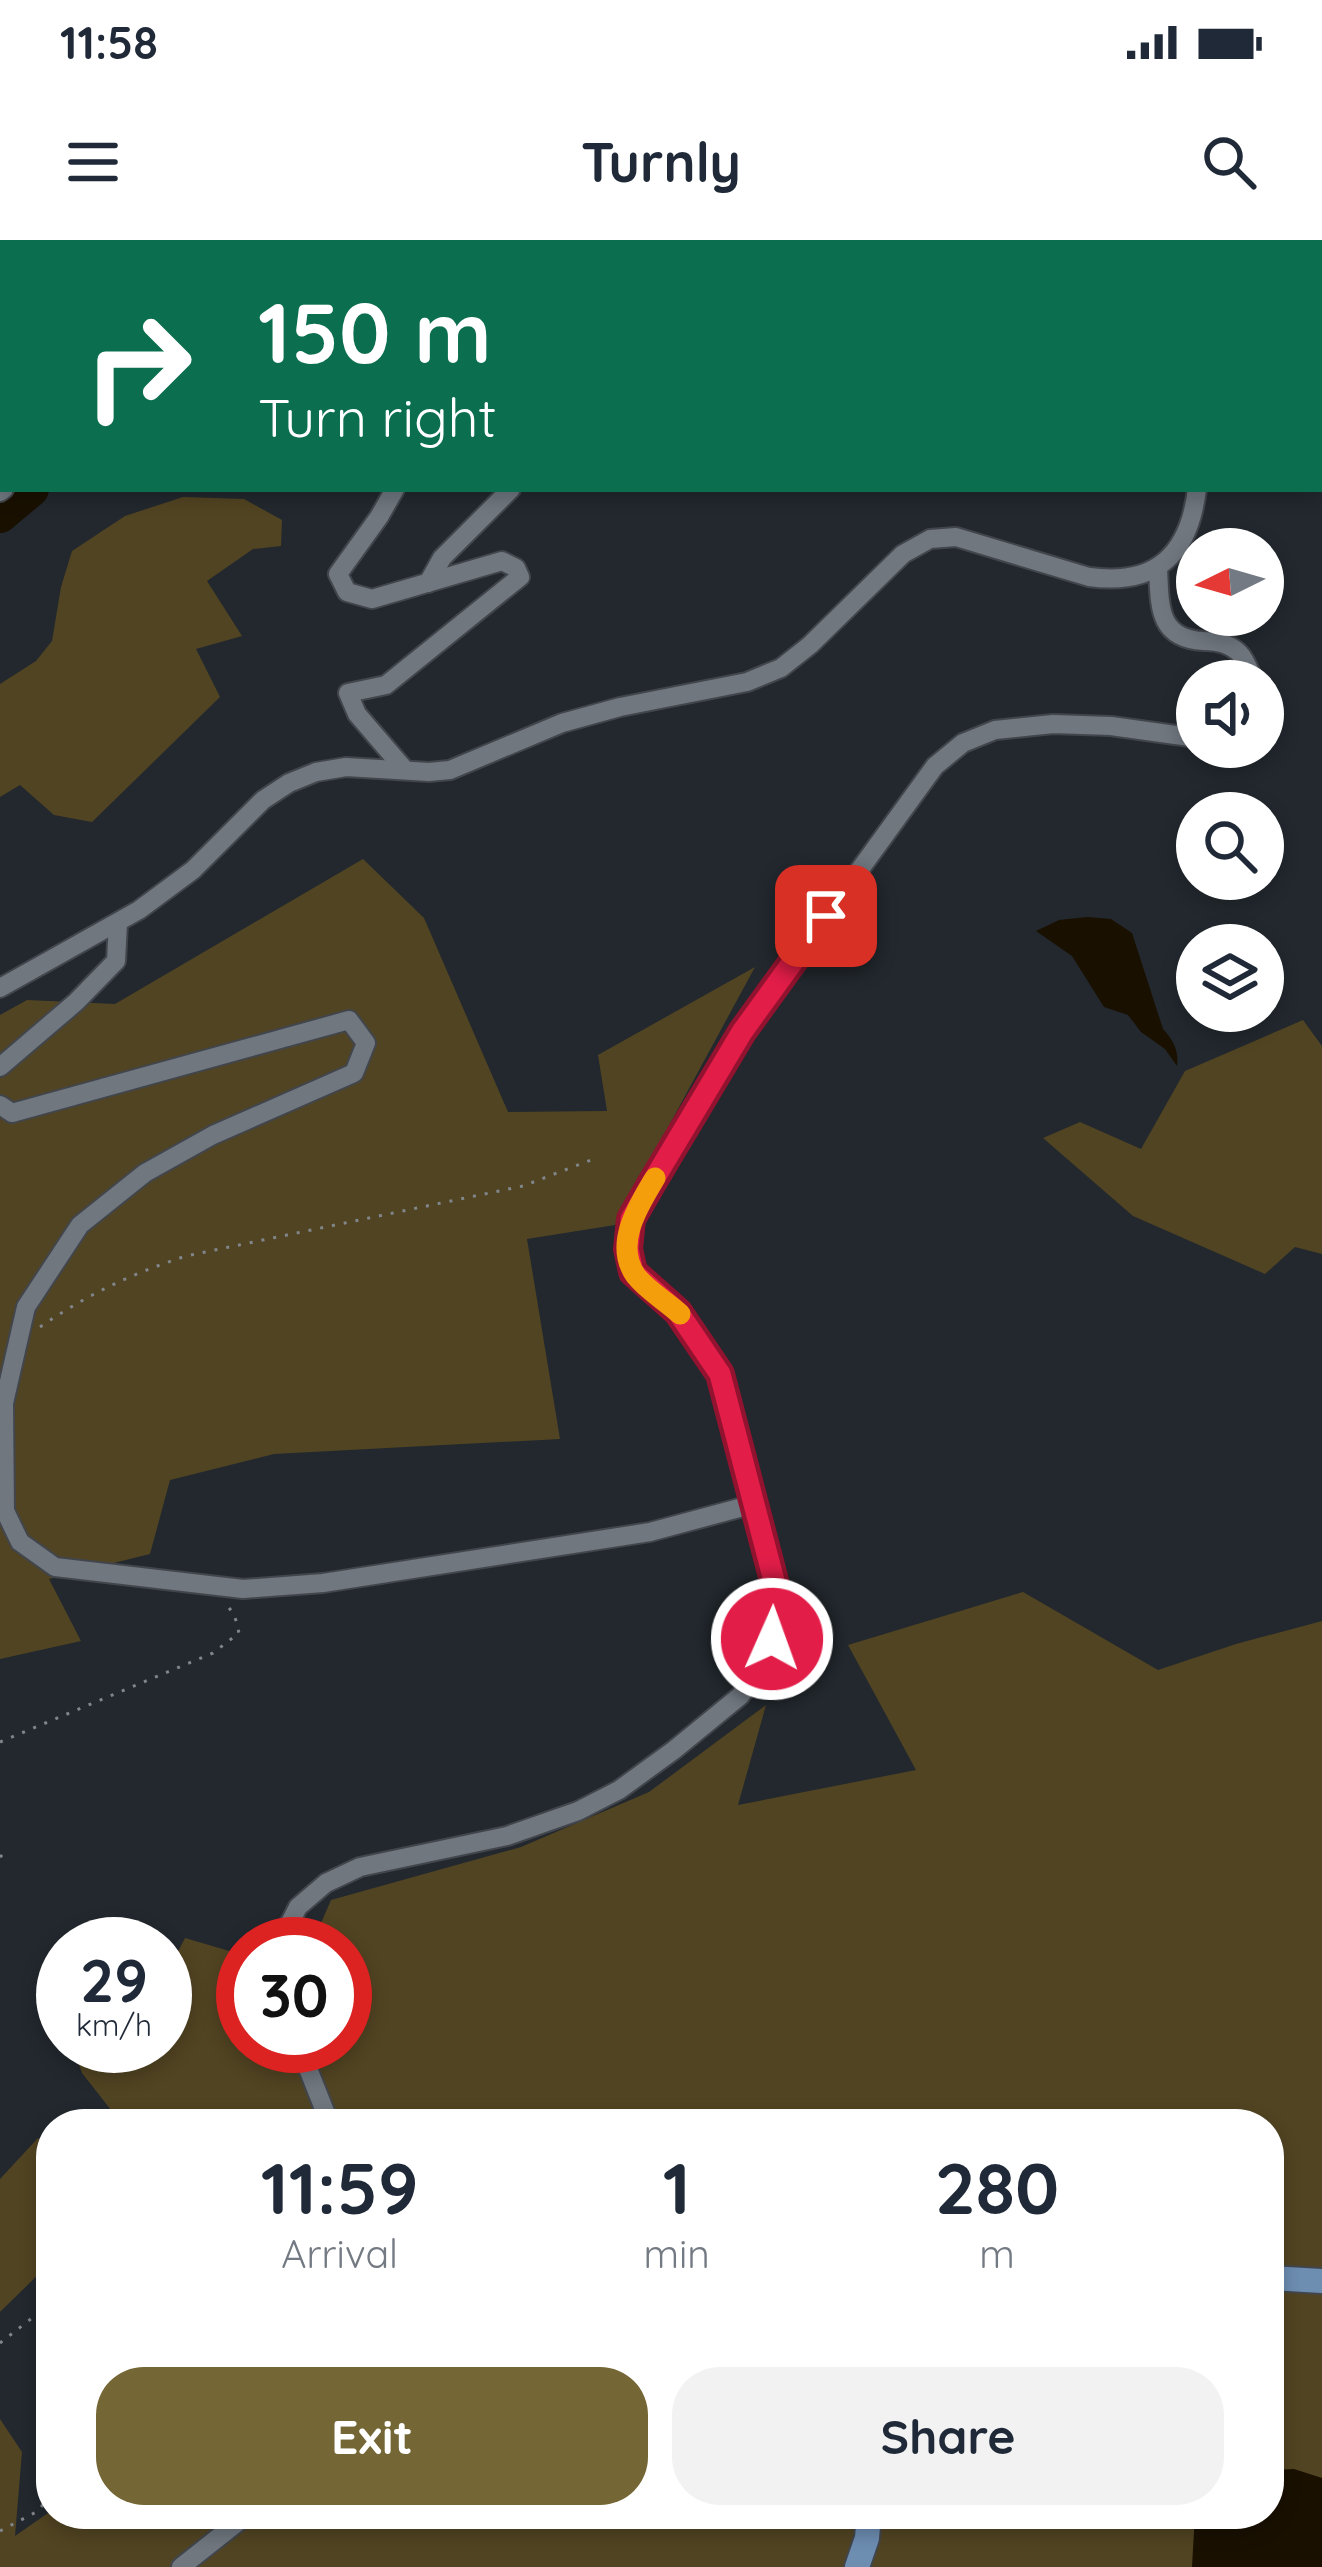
<!DOCTYPE html>
<html lang="en">
<head>
<meta charset="utf-8">
<style>
	:root { --surface:#fff; --page:#f2f2f3; --text:#1f2937; --muted:#747a83; --accent:#746735 }
	body { margin:0; font-family:Quicksand,sans-serif; background:var(--page); color:var(--text); height:100vh; display:flex; flex-direction:column; font-size:45px; white-space:nowrap }
	* { box-sizing:border-box; margin:0 }
	p { font-size:39px; color:var(--muted) }
	.icon { flex:none; width:66px; height:66px; fill:none; stroke:currentColor; stroke-width:2; stroke-linecap:round; stroke-linejoin:round }
	.map { position:relative; flex:1; overflow:hidden }
	.side { position:absolute; left:36px; top:1869px; width:1248px; height:420px; display:flex; flex-direction:column; background:var(--surface); border-radius:48px; box-shadow:0 6px 18px #0003 }
	.side>* { flex:none }
	.hud { position:absolute; left:0px; top:0px; width:1323px; height:252px; box-shadow:0 6px 18px #0003; background:#0b6e4f; color:#fff; overflow:hidden }
	.needle { width:78px; rotate:265deg }
	.fabs { position:absolute; left:1176px; top:288px; display:grid; gap:24px }
	.fabs a { display:grid; place-items:center; width:108px; height:108px; border-radius:50%; background:var(--surface); box-shadow:0 6px 18px #0003; font-size:60px }
	.speed { position:absolute; left:36px; top:1677px; display:flex; gap:24px; font-size:60px; font-weight:700; text-align:center }
	.speed>* { display:grid; place-content:center; width:156px; height:156px; border-radius:50%; background:var(--surface); box-shadow:0 6px 18px #0003; line-height:1 }
	.speed small { font-size:30px; font-weight:400 }
	.speed .limit { border:18px solid #d22; background:#fff; color:#111 }
	.pin { position:absolute; display:grid; place-items:center; width:102px; height:102px; color:#fff; margin:-51px; border-radius:24px; box-shadow:0 6px 18px #0006 }
	.me { position:absolute; width:132px; margin:-66px; rotate:2deg; stroke-linejoin:round; filter:drop-shadow(0 0 9px #0008) }
	.turn { display:flex; align-items:center; gap:42px; height:252px; padding:0 60px; font-size:54px }
	.turn .icon { width:156px; height:156px; stroke-width:2.5 }
	.turn b { display:block; font-size:84px; line-height:102px }
	.eta { display:flex; justify-content:space-evenly; align-items:center; height:204px; text-align:center }
	.eta b { font-size:72px; font-weight:800; line-height:84px }
	.primary-button { display:flex; gap:24px; margin-top:auto; padding:24px 60px }
	.primary-button a { flex:1; height:138px; border-radius:48px; background:var(--accent); color:#fff; font-size:48px; font-weight:800; line-height:138px; text-align:center }
	.primary-button a+a { background:var(--page); color:var(--text) }
	.status { display:flex; justify-content:space-between; align-items:center; height:84px; padding:0 60px; background:var(--surface); direction:ltr }
	.status svg { height:33px; fill:currentColor }
	header { display:flex; justify-content:space-between; align-items:center; height:156px; padding:0 60px; background:var(--surface); font-size:54px; font-weight:800 }
	.map>svg:first-child { display:block }
	.green { fill:#514422 }
	.water { fill:#191000 }
	.lines { fill:none; stroke-linecap:round; stroke-linejoin:round }
	.river { stroke:#191000; stroke-width:36 }
	.minor-casing { stroke:#42464c; stroke-width:22 }
	.major-casing { stroke:#42464c; stroke-width:28 }
	.path { stroke:#81868b; stroke-width:3; stroke-dasharray:3 9; stroke-linecap:butt }
	.minor { stroke:#70777f; stroke-width:18 }
	.major { stroke:#6d8db1; stroke-width:24 }
	.route-casing { stroke:#92132f; stroke-width:30 }
	.route { stroke:#e11d48; stroke-width:21 }
	.slow { stroke:#f59e0b; stroke-width:21 }
</style>
</head>
<body>
<div class="status"><b>11:58</b><svg viewBox="0 0 49 12"><path d="M0 12V9h3v3zM5 12V6h3v6zM10 12V3h3v9zM15 12V0h3v12zM26 1h20v11H26zM47 4h2v5h-2z"/></svg></div>
<header><svg class="icon" aria-label="menu" viewBox="0 0 24 24"><path d="M4 6h16M4 12h16M4 18h16"/></svg>Turnly<svg class="icon" aria-label="search" viewBox="0 0 24 24"><circle cx="10" cy="10" r="6"/><path d="M15 15l6 6"/></svg></header>
<div class="map">
<svg width="1322" height="2327" viewBox="0 0 1322 2327">
	<rect width="100%" height="100%" fill="#22282e"/>
	<!-- green -->
	<g class="green">
		<path d="M183,257L244,259L282,280L281,306L253,309L207,341L242,396L196,409L220,457L92,582L54,575L20,545L0,557V444L36,421L52,401L61,347L72,311L125,276Z"/>
		<path d="M363,619L424,678L508,872L607,871L598,815L755,727L615,985L527,999L560,1199L274,1214L170,1240L150,1314L49,1339L81,1401L0,1419V775L27,760L115,764Z"/>
		<path d="M1303,780L1322,806V1014L1295,1007L1265,1034L1133,976L1043,898L1080,882L1141,909L1185,831Z"/>
		<path d="M1023,1352L1158,1430L1236,1404L1322,1381V2327H0V2179L22,2212L15,2296L51,2271V2274H1269V1884H122L82,1833L72,1806H165V1736L185,1698L243,1715V1806H345V1704H312L331,1660L521,1607L649,1552L766,1465L738,1565L916,1530L848,1405Z"/>
		<path d="M38,1898L51,1906V2017L46,2027L0,2072V1939Z"/>
	</g>
	<!-- water -->
	<g class="water">
		<path d="M1087,677L1111,679L1132,693L1163,789C1173,800 1179,810 1177,826L1165,809L1141,792L1128,775L1104,767L1072,716L1036,691L1059,680Z"/>
		<path d="M1294,2229L1322,2238V2327H1192L1195,2274H1269V2230Z"/>
	</g>
	<g class="lines">
		<!-- river -->
		<g class="river">
			<path d="M862,0L866,3"/>
			<path d="M385,3L389,0"/>
			<path d="M1054,3L1062,0"/>
			<path d="M0,275L31,249"/>
		</g>
		<defs>
			<g id="minor">
				<path d="M502,0L503,3"/>
				<path d="M356,3L358,0"/>
				<path d="M1320,100L1322,99"/>
				<path d="M395,249L379,277L338,334L347,352L372,359L502,321L516,328L520,337L386,445L348,453L357,474L405,530"/>
				<path d="M0,252L4,249"/>
				<path d="M1158,328C1160,365 1157,399 1204,401C1216,401 1231,404 1240,414C1246,420 1250,433 1254,441"/>
				<path d="M428,343L442,318L511,249"/>
				<path d="M0,748L139,670L193,630L263,560L289,543L316,532L346,527L429,532L450,530L562,483L620,467L747,442L781,428L810,405L903,314L930,299L956,297L1089,337C1156,346 1189,315 1197,249"/>
				<path d="M0,827L76,762L116,721L118,683"/>
				<path d="M0,865L12,873L349,780L366,803L354,833L213,895L145,933L80,985L26,1067L4,1163L5,1271L20,1302L55,1327L243,1349L323,1343L650,1292L754,1264"/>
				<path d="M279,1704L298,1667L326,1643L360,1627L507,1596L578,1571L619,1550L674,1510L740,1456L762,1427L772,1398L778,1356L720,1134L678,1072L633,1032L628,1009L631,979L742,792L935,526L963,503L995,490L1053,484L1111,486L1197,498"/>
				<path d="M299,1806L330,1884"/>
				<path d="M181,2327L248,2274"/>
			</g>
			<g id="major">
				<path d="M1269,2038L1322,2041"/>
				<path d="M857,2327L867,2298L869,2274"/>
			</g>
		</defs>
		<!-- minor casing -->
		<use href="#minor" class="minor-casing"/>
		<!-- major casing -->
		<use href="#major" class="major-casing"/>
		<!-- path -->
		<g class="path">
			<path d="M40,1087C88,1054 131,1034 186,1016L523,946L591,920"/>
			<path d="M0,1502L213,1413L239,1393L235,1377L228,1366"/>
			<path d="M0,1615L4,1619"/>
			<path d="M0,2103L36,2075L51,2058"/>
			<path d="M0,2291L38,2271L51,2254"/>
		</g>
		<!-- minor -->
		<use href="#minor" class="minor"/>
		<!-- major -->
		<use href="#major" class="major"/>
	</g>
	<g class="lines">
		<defs>
			<path id="route" d="M772,1399L778,1356L720,1134L678,1072L633,1032L628,1009L631,979L653,941L742,792L826,676"/>
		</defs>
		<!-- route casing -->
		<use href="#route" class="route-casing"/>
		<!-- route -->
		<use href="#route" class="route"/>
		<!-- slow -->
		<path class="slow" d="M655,938C639,965 613,1004 636,1036C648,1051 666,1061 680,1074"/>
	</g>
</svg>
<div class="fabs">
<a><svg class="needle" viewBox="-14 -14 28 28"><path d="M0-13l5 13h-10z" fill="#e53935"/><path d="M0 13l5-13h-10z" fill="#747a83"/></svg></a>
<a><svg class="icon" aria-label="sound" viewBox="0 0 24 24"><path d="M4 9h4l5-4v14l-5-4H4zM17 9q2 3 0 6"/></svg></a>
<a><svg class="icon" aria-label="search" viewBox="0 0 24 24"><circle cx="10" cy="10" r="6"/><path d="M15 15l6 6"/></svg></a>
<a><svg class="icon" aria-label="layers" viewBox="0 0 24 24"><path d="M12 4l9 5-9 5-9-5zM3 14l9 5 9-5"/></svg></a>
</div>
<div class="speed"><div>29<small>km/h</small></div><div class="limit">30</div></div>
<div class="pin" style="left:826px;top:676px;background:#d93025"><svg class="icon" aria-label="arrive" viewBox="0 0 24 24"><path d="M6 21V4h12l-3 4 3 4H6"/></svg></div>
<svg class="me" style="left:772px;top:1399px" viewBox="-20 -20 40 40"><circle r="17" fill="#e11d48" stroke="#fff" stroke-width="3"/><path d="M0-11L8 9 0 5-8 9z" fill="#fff"/></svg>
<div class="hud">
<div class="turn"><svg class="icon" aria-label="right" viewBox="0 0 24 24"><path d="M7 20v-9h11M14 6l5 5-5 5"/></svg><div><b>150 m</b>Turn right</div></div>
</div>
<section class="side">
<div class="eta">
<div><b>11:59</b><p>Arrival</p></div>
<div><b>1</b><p>min</p></div>
<div><b>280</b><p>m</p></div>
</div>
<div class="primary-button"><a>Exit</a><a>Share</a></div>
</section>
</div>
</body>
</html>
